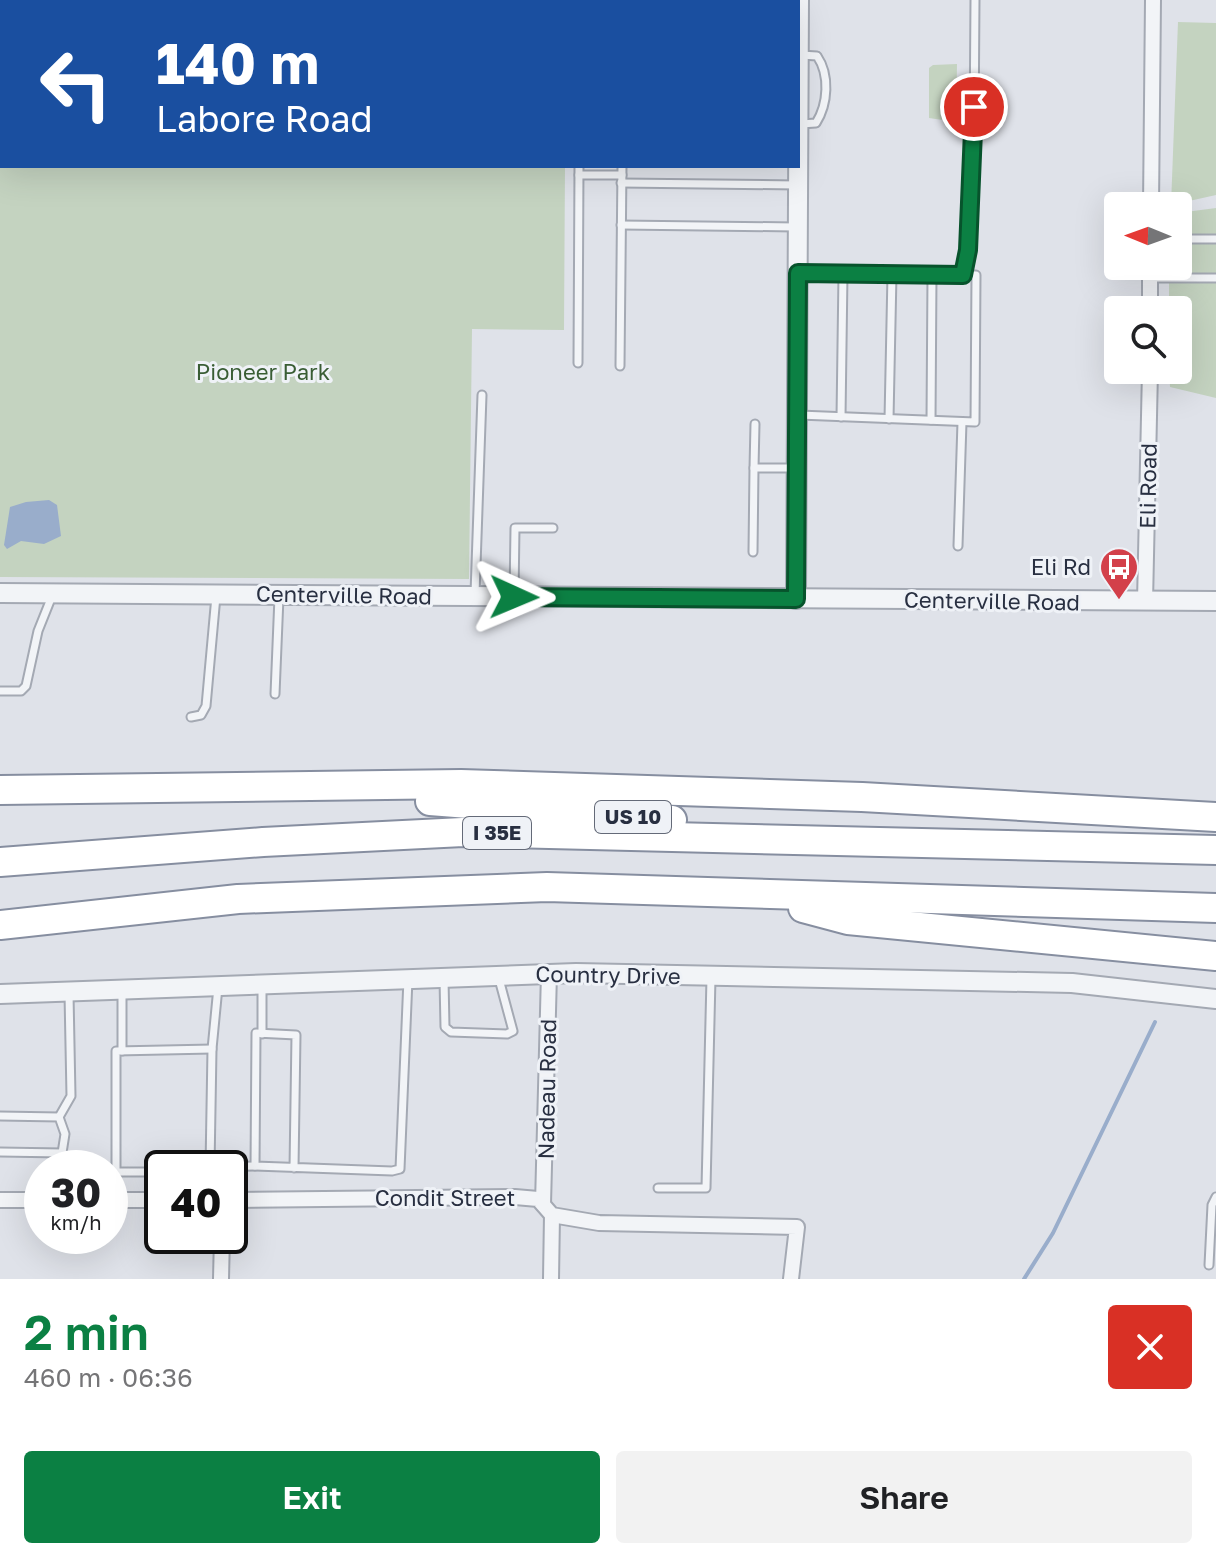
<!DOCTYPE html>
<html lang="en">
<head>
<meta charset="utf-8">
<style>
	:root { --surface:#fff; --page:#f2f2f2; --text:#202124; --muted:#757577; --accent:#0b8043 }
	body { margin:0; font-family:"Golos Text",sans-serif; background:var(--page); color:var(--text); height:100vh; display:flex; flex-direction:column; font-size:30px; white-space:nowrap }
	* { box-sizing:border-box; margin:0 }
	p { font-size:26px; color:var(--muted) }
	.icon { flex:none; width:44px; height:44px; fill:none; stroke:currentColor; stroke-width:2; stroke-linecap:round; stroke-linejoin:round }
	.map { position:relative; height:1279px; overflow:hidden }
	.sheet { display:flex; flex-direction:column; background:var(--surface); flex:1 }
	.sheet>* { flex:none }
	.hud { position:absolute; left:0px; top:0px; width:800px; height:168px; box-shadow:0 8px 32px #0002; background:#1a4fa0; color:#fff; overflow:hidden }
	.needle { width:52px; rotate:271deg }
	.fabs { position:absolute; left:1104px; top:192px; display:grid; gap:16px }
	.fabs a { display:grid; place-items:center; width:88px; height:88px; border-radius:8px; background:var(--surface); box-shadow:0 8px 32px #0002; font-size:40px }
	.speed { position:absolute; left:24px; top:1150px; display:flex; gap:16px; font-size:40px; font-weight:700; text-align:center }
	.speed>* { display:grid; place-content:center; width:104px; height:104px; border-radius:50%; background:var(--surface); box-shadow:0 8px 32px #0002; line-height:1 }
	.speed small { font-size:20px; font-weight:400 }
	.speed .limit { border:4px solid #111; border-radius:12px; background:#fff; color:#111 }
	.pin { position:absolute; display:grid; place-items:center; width:68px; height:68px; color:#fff; margin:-34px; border:4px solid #fff; border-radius:50%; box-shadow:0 2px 8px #0007 }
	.me { position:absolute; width:88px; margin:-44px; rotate:91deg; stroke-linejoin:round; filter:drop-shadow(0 0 6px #0008) }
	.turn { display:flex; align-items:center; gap:28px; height:168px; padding:0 24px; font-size:36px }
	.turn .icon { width:104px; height:104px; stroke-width:2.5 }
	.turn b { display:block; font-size:56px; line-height:68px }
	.round { display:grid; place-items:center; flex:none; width:84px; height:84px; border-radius:8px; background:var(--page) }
	.summary { display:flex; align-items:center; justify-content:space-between; height:136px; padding:0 24px }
	h1 { font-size:48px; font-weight:600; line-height:60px; color:var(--accent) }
	.button { display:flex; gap:16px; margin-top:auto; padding:16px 24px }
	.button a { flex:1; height:92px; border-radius:8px; background:var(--accent); color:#fff; font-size:32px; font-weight:600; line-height:92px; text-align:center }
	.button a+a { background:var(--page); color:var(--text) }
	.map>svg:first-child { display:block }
	.green { fill:#c4d3c0 }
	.water { fill:#99adcb }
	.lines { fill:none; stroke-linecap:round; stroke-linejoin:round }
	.stream { stroke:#99adcb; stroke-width:4 }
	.service-casing { stroke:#a4a9b3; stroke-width:11 }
	.minor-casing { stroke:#a4a9b3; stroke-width:18 }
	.tertiary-casing { stroke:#a4a9b3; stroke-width:22 }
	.motorway-casing { stroke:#868ea0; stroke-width:32 }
	.service { stroke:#f2f4f7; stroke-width:7 }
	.minor { stroke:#f2f4f7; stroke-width:14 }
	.tertiary { stroke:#f2f4f7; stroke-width:18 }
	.motorway { stroke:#fff; stroke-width:28 }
	.route-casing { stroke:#07532c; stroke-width:20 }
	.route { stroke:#0b8043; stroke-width:14 }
	.labels { text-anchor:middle; stroke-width:6; stroke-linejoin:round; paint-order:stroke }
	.shield { fill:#eff2f7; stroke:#646a78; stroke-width:2 }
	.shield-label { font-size:20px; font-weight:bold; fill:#282f41 }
	.park-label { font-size:22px; fill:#395d34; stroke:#eff2f7 }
	.street-label { font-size:22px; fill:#282f41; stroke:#eff2f7 }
	.poi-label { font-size:22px; fill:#282f41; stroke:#eff2f7; text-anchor:end }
</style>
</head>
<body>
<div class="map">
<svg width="1216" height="1279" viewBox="0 0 1216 1279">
	<rect width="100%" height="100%" fill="#dfe2e9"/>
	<!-- green -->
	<g class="green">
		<path d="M0,0H565L2,2V166H565L564,330L472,329L469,579L0,577Z"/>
		<path d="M1178,22L1216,23V195L1171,205Z"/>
		<path d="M957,64L956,122L929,118V68L933,65Z"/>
		<path d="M1216,208V398L1170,387L1169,370H1178V310H1169V266H1178V213Z"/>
	</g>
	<!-- water -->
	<path class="water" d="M49,500L57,505L61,536L44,544L21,541L7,549L4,545L10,507L26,502Z"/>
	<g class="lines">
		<!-- stream -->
		<path class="stream" d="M1024,1279L1053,1233L1155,1022"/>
		<defs>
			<g id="service">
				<path d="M580,0V2"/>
				<path d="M702,0V2"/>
				<path d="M623,2V0"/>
				<path d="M801,55L817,56C830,75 828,104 816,123L801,124"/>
				<path d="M579,175H622"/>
				<path d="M621,183L797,185"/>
				<path d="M621,225L795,227"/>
				<path d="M1178,239H1216"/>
				<path d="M963,275L974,133L975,0"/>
				<path d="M1150,278H1216"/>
				<path d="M578,363L579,166"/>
				<path d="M620,366L622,166"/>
				<path d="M799,415L975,422L976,275L800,273"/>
				<path d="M841,417L843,274"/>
				<path d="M889,419L892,274"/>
				<path d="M931,420L932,275"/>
				<path d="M754,468L755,424"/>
				<path d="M958,546L962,422"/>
				<path d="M753,552L754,468H794"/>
				<path d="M475,594L482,395"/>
				<path d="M514,595L515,528H553"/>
				<path d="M0,691H21L26,686L38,631L52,596"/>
				<path d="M275,694L279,597"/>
				<path d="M191,717L201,715L206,706L216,596"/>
				<path d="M444,979L445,1027L451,1032L507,1034L513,1031L499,979"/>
				<path d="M262,985V1034"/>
				<path d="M218,987L212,1049L210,1167L255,1166"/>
				<path d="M122,990V1051"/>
				<path d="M0,1116L59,1117L65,1134L62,1153L0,1152"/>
				<path d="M59,1117L71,1096L69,994"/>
				<path d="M294,1168L296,1035L256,1033L255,1166L392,1171L400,1169L408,979"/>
				<path d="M162,1172H116V1051L212,1049"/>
				<path d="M658,1188H706L711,978"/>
				<path d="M1209,1265L1212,1205L1216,1197"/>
			</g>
			<g id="minor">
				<path d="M1151,206L1153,0"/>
				<path d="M1150,310V266"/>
				<path d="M1145,602L1150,370"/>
				<path d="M0,1200H42"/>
				<path d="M110,1200H162"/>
				<path d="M230,1200L515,1197L538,1199L552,1215L599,1223L797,1227L791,1279"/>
				<path d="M543,1204L549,973"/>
				<path d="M221,1279L222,1236"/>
				<path d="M551,1279L552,1215"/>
			</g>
			<g id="tertiary">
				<path d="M0,593L1216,601"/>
				<path d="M796,599L799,0"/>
				<path d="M0,994L576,973L1072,983L1216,999"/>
			</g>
			<g id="motorway">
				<path d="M0,790L461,784L862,797L1216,817"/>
				<path d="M430,801L672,820"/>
				<path d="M0,862L263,842L463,832L1216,850"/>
				<path d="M803,908L848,920L1216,956"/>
				<path d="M0,925L238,899L547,887L1216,908"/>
			</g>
		</defs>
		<!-- service casing -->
		<use href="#service" class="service-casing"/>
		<!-- minor casing -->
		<use href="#minor" class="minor-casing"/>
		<!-- tertiary casing -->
		<use href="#tertiary" class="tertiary-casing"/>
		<!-- motorway casing -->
		<use href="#motorway" class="motorway-casing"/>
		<!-- service -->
		<use href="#service" class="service"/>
		<!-- minor -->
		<use href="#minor" class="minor"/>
		<!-- tertiary -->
		<use href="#tertiary" class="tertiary"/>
		<!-- motorway -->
		<use href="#motorway" class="motorway"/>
	</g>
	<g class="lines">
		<defs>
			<path id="route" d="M514,597L796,599L798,273L963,275L968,250L974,107"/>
		</defs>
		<!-- route casing -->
		<use href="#route" class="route-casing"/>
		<!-- route -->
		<use href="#route" class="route"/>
	</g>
	<!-- icons -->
	<defs>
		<symbol id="bus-pin" viewBox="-11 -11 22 30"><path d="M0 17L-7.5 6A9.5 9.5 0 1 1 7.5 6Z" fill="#d3404a" stroke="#eff2f7"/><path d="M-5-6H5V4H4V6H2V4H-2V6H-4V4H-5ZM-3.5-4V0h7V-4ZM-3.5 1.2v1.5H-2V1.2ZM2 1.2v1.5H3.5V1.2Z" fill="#fff"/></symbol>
	</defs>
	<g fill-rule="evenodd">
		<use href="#bus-pin" x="1097" y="545" width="44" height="60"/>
	</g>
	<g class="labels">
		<!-- shield labels -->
		<g class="shield">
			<rect x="595" y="801" width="76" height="32" rx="6"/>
			<rect x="463" y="817" width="68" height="32" rx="6"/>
		</g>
		<g class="shield-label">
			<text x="633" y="824">US 10</text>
			<text x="497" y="840">I 35E</text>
		</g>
		<!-- park labels -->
		<g class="park-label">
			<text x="263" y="380">Pioneer Park</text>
		</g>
		<!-- street labels -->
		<g class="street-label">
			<text transform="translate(1148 486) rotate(-89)" y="8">Eli Road</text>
			<text transform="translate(344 595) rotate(1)" y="8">Centerville Road</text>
			<text transform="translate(992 601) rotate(1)" y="8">Centerville Road</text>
			<text transform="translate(608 975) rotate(1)" y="8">Country Drive</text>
			<text transform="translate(547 1089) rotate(-89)" y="8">Nadeau Road</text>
			<text x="445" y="1206">Condit Street</text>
		</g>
		<!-- poi labels -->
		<g class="poi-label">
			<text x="1091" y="575">Eli Rd</text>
		</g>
	</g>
</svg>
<div class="fabs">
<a><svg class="needle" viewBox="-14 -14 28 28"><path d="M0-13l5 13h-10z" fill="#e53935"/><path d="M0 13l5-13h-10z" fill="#757577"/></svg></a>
<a><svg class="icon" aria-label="search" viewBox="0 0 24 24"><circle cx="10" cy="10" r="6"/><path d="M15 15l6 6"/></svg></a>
</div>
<div class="speed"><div>30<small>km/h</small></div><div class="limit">40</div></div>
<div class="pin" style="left:974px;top:107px;background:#d93025"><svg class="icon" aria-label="arrive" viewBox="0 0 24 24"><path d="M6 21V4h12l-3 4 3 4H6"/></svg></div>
<svg class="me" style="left:514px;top:597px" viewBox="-20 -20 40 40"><path d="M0-17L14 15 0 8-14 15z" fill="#0b8043" stroke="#fff" stroke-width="4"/></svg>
<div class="hud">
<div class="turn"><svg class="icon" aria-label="left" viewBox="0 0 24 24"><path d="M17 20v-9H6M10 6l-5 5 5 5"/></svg><div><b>140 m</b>Labore Road</div></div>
</div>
</div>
<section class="sheet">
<div class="summary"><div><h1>2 min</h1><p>460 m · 06:36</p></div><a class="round" style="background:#d93025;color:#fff"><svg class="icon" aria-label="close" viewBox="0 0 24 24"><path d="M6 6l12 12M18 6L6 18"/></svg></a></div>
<div class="button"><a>Exit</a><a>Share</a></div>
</section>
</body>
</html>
